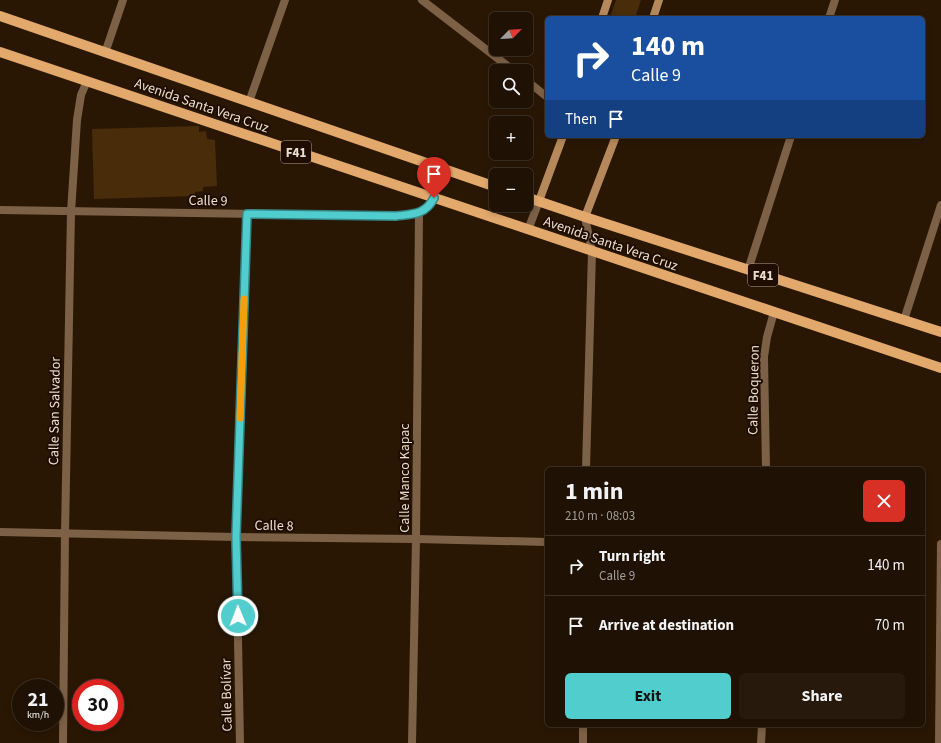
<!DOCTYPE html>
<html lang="en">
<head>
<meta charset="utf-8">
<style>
	:root { --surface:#1f1103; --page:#271a0d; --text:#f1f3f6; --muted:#a19d9a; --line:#3c3125; --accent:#52cdce }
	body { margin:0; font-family:"Source Sans 3",sans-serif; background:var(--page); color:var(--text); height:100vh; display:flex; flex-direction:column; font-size:15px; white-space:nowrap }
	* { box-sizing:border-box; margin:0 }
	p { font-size:13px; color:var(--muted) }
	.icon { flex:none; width:22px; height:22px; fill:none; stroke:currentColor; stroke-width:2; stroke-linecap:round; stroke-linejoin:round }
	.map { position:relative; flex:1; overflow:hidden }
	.side { position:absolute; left:545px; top:467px; width:380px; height:260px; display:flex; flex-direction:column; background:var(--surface); border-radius:6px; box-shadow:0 2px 6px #0003,0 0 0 1px var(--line) }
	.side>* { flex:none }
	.top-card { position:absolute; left:545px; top:16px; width:380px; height:122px; border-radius:6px; box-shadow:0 2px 6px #0003,0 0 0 1px var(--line); background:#1a4fa0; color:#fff; overflow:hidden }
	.needle { width:26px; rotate:65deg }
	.tools { position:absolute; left:489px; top:12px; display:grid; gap:8px }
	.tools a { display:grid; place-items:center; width:44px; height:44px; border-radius:6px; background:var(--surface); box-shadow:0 2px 6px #0003,0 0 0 1px var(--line); font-size:20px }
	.speed { position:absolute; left:12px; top:679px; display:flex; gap:8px; font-size:20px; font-weight:700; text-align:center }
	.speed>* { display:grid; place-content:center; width:52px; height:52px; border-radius:50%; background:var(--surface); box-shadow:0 2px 6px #0003,0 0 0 1px var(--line); line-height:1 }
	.speed small { font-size:10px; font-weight:400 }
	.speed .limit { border:6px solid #d22; background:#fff; color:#111 }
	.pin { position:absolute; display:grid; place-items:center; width:34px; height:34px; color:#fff; margin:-41px -17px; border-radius:50% 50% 50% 0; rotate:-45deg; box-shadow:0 0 4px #0007 }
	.pin .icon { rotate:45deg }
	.me { position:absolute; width:44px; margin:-22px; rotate:359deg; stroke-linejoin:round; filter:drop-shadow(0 0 3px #0008) }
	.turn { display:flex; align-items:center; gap:14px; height:84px; padding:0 20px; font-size:18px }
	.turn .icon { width:52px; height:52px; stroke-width:2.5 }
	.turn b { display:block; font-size:28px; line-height:34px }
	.then { display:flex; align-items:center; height:38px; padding:0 20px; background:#0003; gap:8px; font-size:15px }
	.round { display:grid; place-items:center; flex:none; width:42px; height:42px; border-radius:6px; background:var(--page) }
	.overview { display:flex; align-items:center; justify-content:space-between; height:68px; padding:0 20px }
	h1 { font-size:24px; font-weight:700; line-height:30px }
	.primary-button { display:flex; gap:8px; margin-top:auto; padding:8px 20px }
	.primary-button a { flex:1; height:46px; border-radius:6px; background:var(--accent); color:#111; font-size:16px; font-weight:700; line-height:46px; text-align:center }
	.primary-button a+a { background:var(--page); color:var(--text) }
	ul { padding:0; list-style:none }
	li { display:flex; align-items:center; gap:12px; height:60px; padding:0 20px; border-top:1px solid var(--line) }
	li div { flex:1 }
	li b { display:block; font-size:15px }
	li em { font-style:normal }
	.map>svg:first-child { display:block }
	.green { fill:#492c09 }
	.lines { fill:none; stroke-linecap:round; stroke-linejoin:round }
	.street { stroke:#7d6146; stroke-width:8 }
	.secondary { stroke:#b6895c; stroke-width:8 }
	.primary { stroke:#e2a86c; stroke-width:10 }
	.route-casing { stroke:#358586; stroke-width:10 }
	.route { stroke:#52cdce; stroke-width:7 }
	.slow { stroke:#f59e0b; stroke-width:7 }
	.labels { text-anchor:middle; stroke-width:4; stroke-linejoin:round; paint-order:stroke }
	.shield { fill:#1f0e00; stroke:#ad9f92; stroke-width:1 }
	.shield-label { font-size:13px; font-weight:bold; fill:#eaddd1 }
	.street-label { font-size:14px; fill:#eaddd1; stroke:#1f0e00 }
</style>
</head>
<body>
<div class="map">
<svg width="941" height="743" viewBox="0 0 941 743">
	<rect width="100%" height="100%" fill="#291704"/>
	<!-- green -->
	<g class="green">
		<path d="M616,0H641L635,18H610Z"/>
		<path d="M199,126V132L206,131L207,139L215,140L217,186L203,187V191L195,192V196L94,199L92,129Z"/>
	</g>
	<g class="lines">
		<!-- street -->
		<g class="street">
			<path d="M422,0L514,71"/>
			<path d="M829,18L835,0"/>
			<path d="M105,53L123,0"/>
			<path d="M526,80L547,97"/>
			<path d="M249,102L285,0"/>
			<path d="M0,210L396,216C413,214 425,215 434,198"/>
			<path d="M585,217L592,252L586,469"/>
			<path d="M528,230L539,201"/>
			<path d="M748,270L791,136"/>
			<path d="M904,320L941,205"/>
			<path d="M766,469L764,357L767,337L774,312"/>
			<path d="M0,532L236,537L416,539L547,542"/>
			<path d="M63,743L65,533L71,212L77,120L81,95L87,81"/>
			<path d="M240,743L236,537L247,214"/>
			<path d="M412,743L416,539L419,213"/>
			<path d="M583,743V725"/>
			<path d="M761,743L762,725"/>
			<path d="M939,743L941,544"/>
		</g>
		<!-- secondary -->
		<g class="secondary">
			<path d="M602,18L608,0"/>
			<path d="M653,18L659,0"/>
			<path d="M539,201L563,136"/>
			<path d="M585,217L616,136"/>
		</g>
		<!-- primary -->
		<g class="primary">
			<path d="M0,16L496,187"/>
			<path d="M0,52L941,368"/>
			<path d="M526,197L585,217L941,332"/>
		</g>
	</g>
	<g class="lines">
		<defs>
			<path id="route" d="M238,616L236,537L247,214L396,216C413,214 425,215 434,198"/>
		</defs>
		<!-- route casing -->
		<use href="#route" class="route-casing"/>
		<!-- route -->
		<use href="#route" class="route"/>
		<!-- slow -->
		<path class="slow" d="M240,418L244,299"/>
	</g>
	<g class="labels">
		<!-- shield labels -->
		<g class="shield">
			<rect x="281" y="141" width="30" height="22" rx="3"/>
			<rect x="748" y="264" width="30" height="22" rx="3"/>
		</g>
		<g class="shield-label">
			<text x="296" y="157">F41</text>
			<text x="763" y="280">F41</text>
		</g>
		<!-- street labels -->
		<g class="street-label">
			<text transform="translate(202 105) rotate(19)" y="5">Avenida Santa Vera Cruz</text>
			<text transform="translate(208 200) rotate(1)" y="5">Calle 9</text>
			<text transform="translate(611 243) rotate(19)" y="5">Avenida Santa Vera Cruz</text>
			<text transform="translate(753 390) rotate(-89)" y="5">Calle Boqueron</text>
			<text transform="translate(54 411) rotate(-89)" y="5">Calle San Salvador</text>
			<text transform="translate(404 478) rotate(-90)" y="5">Calle Manco Kapac</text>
			<text transform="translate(274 525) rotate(1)" y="5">Calle 8</text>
			<text transform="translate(226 695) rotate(-91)" y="5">Calle Bolívar</text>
		</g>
	</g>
</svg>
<div class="tools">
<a><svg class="needle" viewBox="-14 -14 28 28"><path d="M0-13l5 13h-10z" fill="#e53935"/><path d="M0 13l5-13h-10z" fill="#a19d9a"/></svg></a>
<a><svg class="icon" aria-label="search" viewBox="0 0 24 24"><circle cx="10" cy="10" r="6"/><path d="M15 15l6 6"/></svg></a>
<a>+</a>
<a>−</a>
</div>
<div class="speed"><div>21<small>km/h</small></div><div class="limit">30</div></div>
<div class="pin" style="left:434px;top:198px;background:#d93025"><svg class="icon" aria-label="arrive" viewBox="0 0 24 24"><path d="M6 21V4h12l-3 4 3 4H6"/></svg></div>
<svg class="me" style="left:238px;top:616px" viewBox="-20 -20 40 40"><circle r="17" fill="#52cdce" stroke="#fff" stroke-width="3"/><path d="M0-11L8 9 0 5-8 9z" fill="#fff"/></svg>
<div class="top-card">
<div class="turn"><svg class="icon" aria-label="right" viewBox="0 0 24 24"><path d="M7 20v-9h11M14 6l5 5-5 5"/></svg><div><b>140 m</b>Calle 9</div></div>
<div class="then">Then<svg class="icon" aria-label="arrive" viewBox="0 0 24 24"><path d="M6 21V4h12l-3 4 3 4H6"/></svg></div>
</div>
<section class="side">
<div class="overview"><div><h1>1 min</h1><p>210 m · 08:03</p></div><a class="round" style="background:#d93025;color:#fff"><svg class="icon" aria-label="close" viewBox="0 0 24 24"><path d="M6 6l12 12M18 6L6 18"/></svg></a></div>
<ul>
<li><svg class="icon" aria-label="right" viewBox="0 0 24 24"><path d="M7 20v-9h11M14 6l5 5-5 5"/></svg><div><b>Turn right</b><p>Calle 9</p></div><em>140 m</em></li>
<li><svg class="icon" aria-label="arrive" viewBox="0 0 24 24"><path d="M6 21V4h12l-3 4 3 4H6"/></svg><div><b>Arrive at destination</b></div><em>70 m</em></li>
</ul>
<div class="primary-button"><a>Exit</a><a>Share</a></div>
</section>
</div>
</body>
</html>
